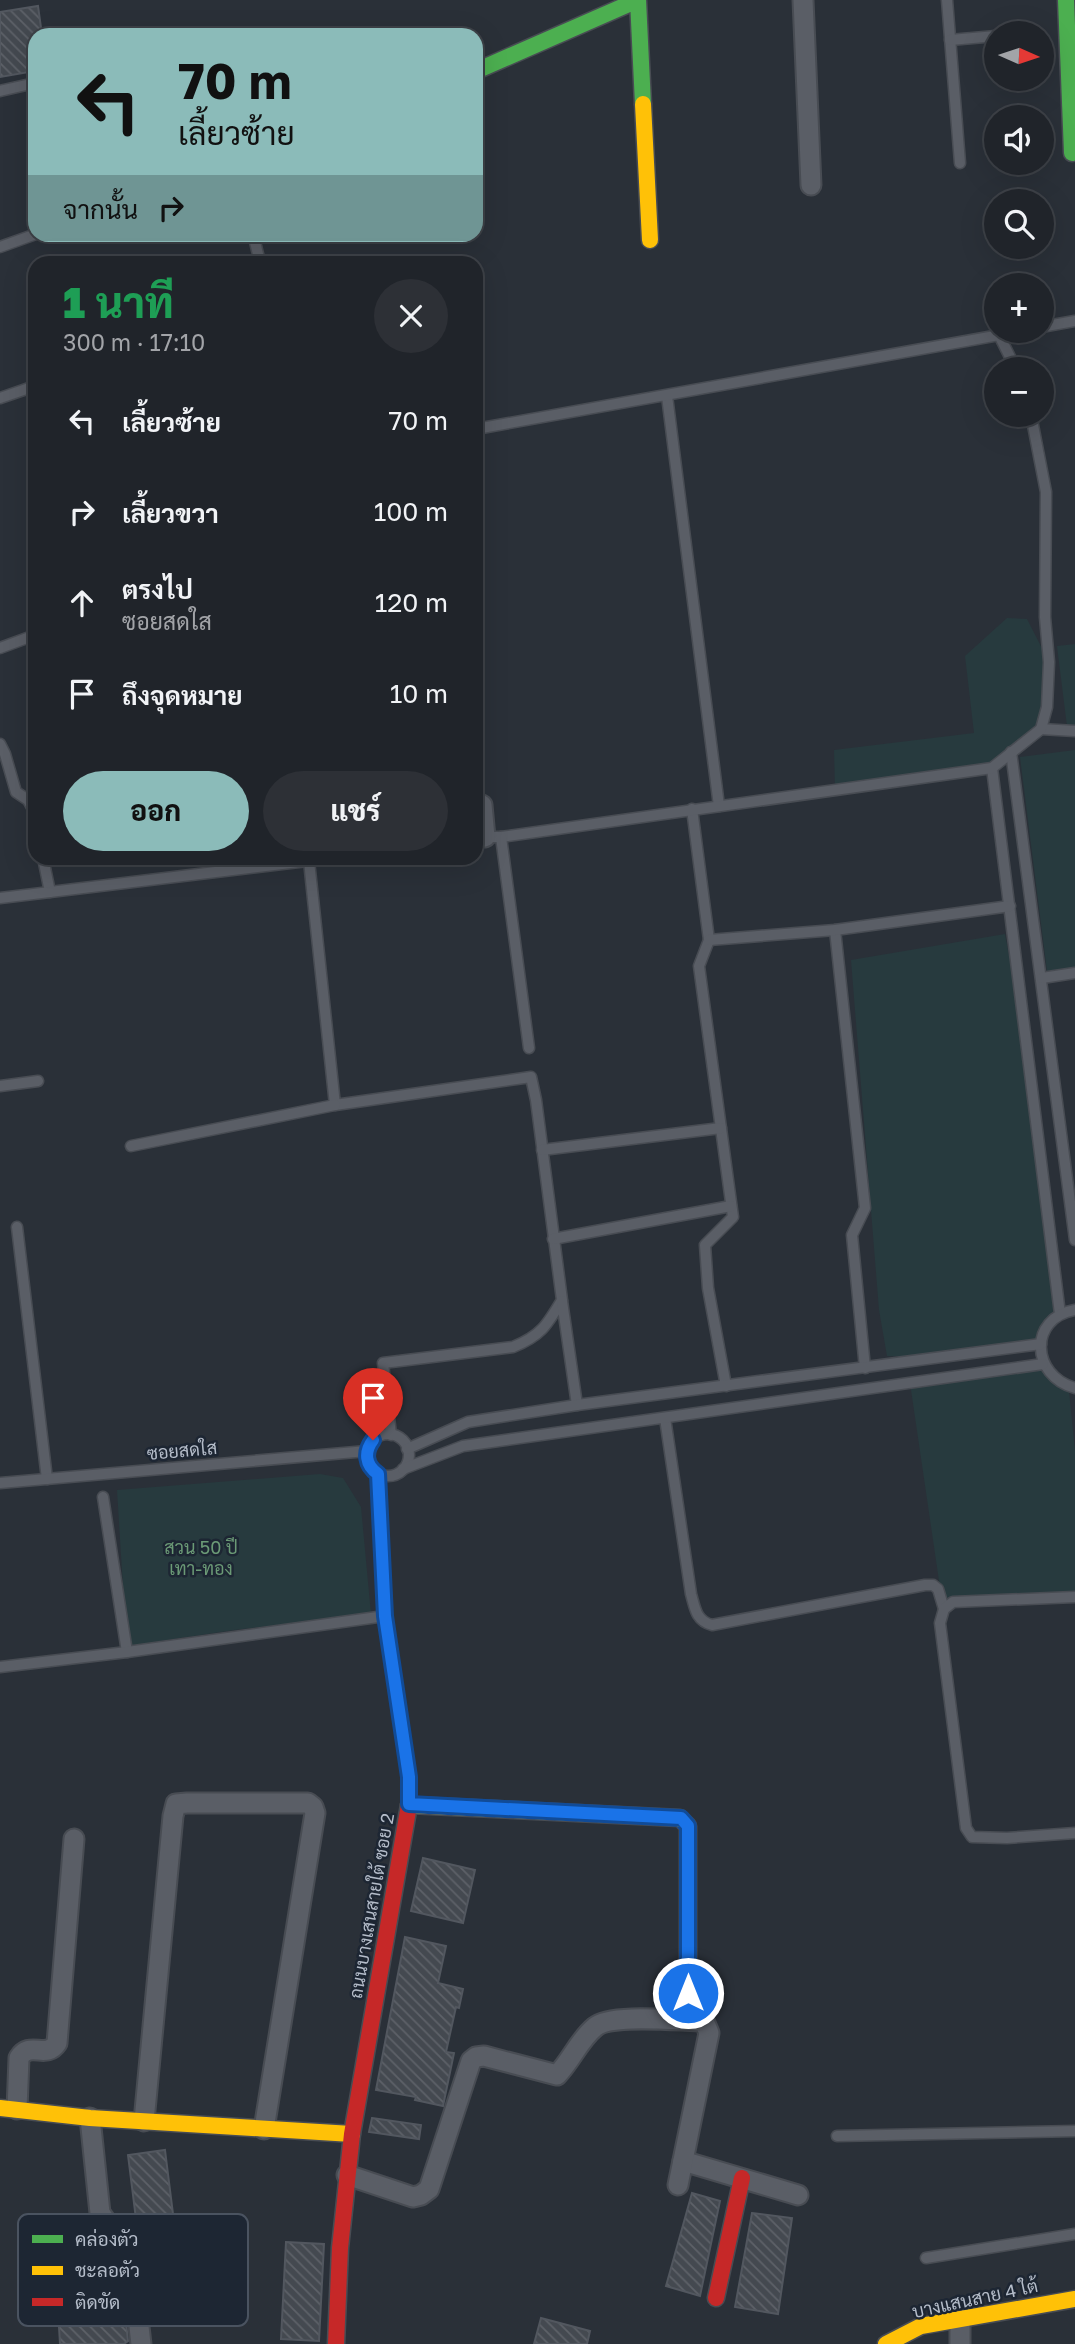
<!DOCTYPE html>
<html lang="th">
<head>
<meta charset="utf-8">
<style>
	:root { --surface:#20242a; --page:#2d3036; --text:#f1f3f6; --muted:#a2a4a8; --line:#3d4147; --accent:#8bbbb9 }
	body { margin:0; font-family:"Golos Text",Sarabun,sans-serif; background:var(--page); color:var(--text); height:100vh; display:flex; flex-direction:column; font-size:26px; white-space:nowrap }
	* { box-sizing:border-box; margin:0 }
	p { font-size:23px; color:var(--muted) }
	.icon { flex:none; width:38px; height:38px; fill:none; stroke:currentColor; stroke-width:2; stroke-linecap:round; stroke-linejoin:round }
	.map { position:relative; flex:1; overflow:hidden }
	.panel { position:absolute; left:28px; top:256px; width:455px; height:609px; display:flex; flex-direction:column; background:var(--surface); border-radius:21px; box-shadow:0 7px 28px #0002,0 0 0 2px var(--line) }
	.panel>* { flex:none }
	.banner { position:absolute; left:28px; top:28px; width:455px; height:214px; border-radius:21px; box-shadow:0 7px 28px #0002,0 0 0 2px var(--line); background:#8bbbb9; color:#111; overflow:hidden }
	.needle { width:46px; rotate:93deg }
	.buttons { position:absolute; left:984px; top:21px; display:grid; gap:14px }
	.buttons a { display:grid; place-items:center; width:70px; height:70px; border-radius:50%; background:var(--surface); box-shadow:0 7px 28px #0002,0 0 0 2px var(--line); font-size:35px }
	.pin { position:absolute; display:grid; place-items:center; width:60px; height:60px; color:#fff; margin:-72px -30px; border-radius:50% 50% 50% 0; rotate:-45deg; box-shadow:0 0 7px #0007 }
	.pin .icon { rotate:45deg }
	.me { position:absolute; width:77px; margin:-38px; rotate:0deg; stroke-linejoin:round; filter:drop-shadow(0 0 5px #0008) }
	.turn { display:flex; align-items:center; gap:24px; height:147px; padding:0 35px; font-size:32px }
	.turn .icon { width:91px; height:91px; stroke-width:2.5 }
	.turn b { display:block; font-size:49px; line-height:60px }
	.then { display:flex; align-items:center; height:66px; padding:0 35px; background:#0003; gap:14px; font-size:26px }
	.round { display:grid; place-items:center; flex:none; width:74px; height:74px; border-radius:37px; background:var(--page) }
	.overview { display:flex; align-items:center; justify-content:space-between; height:119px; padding:0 35px }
	h1 { font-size:42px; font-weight:800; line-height:52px; color:#1e9e55 }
	.cta { display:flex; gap:14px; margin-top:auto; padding:14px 35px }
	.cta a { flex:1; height:80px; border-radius:42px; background:var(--accent); color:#111; font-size:28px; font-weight:800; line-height:80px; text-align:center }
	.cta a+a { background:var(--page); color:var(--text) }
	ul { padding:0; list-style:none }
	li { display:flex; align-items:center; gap:21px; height:91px; padding:0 35px }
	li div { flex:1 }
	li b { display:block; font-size:26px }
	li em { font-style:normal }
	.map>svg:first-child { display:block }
	.green { fill:#273a3e }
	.building { fill:url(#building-back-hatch); stroke:#52575f; stroke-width:2 }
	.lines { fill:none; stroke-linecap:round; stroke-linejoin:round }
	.lane-casing { stroke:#484c53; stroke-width:13 }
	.street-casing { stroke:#484c53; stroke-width:23 }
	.fast-casing { stroke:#484c53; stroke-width:19 }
	.slow-casing { stroke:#484c53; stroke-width:19 }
	.jam-casing { stroke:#484c53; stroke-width:19 }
	.lane { stroke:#5a5e66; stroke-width:10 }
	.street { stroke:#5a5e66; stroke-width:19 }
	.fast { stroke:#4caf50; stroke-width:16 }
	.slow { stroke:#ffc107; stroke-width:16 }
	.jam { stroke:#c62828; stroke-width:16 }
	.route-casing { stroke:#114b97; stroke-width:18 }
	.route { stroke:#1a73e8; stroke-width:12 }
	.labels { text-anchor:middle; stroke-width:5; stroke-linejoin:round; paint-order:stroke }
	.street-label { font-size:18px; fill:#b4bcc9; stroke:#1d2633 }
	.park-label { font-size:18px; fill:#6b9a76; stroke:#1d2633 }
	.key { fill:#1d2633; stroke:#4a5360; stroke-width:2 }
	.key-label { font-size:19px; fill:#b4bcc9 }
</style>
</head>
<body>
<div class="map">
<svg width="1075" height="2344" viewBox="0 0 1075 2344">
	<defs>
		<pattern id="building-back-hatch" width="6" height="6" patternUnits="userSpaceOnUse" patternTransform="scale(1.75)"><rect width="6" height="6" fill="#444950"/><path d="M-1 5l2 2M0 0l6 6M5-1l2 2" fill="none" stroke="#5d6168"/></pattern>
	</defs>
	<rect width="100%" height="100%" fill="#2a3038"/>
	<!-- green -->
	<g class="green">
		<path d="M1007,618L1027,619L1049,662L1047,707L1033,736L997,764L835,789L834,750L974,733L965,656Z"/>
		<path d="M1075,644V731L1067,726L1057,646Z"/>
		<path d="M1075,750V967L1047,971L1020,757Z"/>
		<path d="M1005,934L1030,1065L1060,1314L1031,1345L937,1358L887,1356L879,1310L851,960Z"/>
		<path d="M1035,1366L1069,1391L1075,1451V1597L942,1601L910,1383Z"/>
		<path d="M320,1474L343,1478L361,1507L371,1614L234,1630L134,1645L127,1652L117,1490Z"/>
	</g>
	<!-- building -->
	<g class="building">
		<path d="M38,6L42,35H35V71L0,77V12Z"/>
		<path d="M423,1858L475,1870L463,1923L411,1911Z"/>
		<path d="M405,1937L446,1946L438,1983L463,1989L459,2008L456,2007L446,2052L454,2053L443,2106L415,2100L416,2097L376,2090Z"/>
		<path d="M372,2118L421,2125L419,2139L369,2132Z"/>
		<path d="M165,2150L179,2262L142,2267L128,2155Z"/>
		<path d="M692,2193L720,2201L700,2296L666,2286Z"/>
		<path d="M752,2213L792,2218L778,2314L735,2307Z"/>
		<path d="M286,2242L324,2244L319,2341L281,2339Z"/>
		<path d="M104,2245V2262L115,2261L123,2294L128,2341L124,2344H60L56,2275H81L77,2246Z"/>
		<path d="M541,2318L590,2331L587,2344H534Z"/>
	</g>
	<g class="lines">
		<defs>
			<g id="lane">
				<path d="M947,0L960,163"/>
				<path d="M950,40L996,36"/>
				<path d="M0,91L35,83"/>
				<path d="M253,234L260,262"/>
				<path d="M0,247L36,234"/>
				<path d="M1041,327L1075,321"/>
				<path d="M999,335L1016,369"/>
				<path d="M667,396L719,806"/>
				<path d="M0,398L35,386"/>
				<path d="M476,429L1022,331"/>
				<path d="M0,648L35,635"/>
				<path d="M1041,729L1075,731"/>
				<path d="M0,744L5,754L16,792L28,800L35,813"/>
				<path d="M1011,752L1075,1240"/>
				<path d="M992,768L1060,1314"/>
				<path d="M692,809L709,940L699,966L733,1217L705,1245L708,1288L726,1386"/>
				<path d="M483,837H501L992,768L997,764L1041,729L1047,707L1049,662L1045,617L1046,492L1031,415"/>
				<path d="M501,837L529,1048"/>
				<path d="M43,858L50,892"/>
				<path d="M309,861L335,1105L531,1077L536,1100L562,1300C547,1325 541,1336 513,1347L383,1363L391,1435"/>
				<path d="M0,898L332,858"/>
				<path d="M835,930L865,1208L852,1235L865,1368"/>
				<path d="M709,940L835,930L1010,906"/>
				<path d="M1042,978L1075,973"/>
				<path d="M0,1086L38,1081"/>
				<path d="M131,1146L335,1105"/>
				<path d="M542,1150L721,1128"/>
				<path d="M17,1227L47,1479"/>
				<path d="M553,1239L731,1206"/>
				<path d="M562,1301L577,1405"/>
				<path d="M1075,1310C1028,1318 1031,1376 1075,1388"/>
				<path d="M665,1418L691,1594C695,1608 696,1621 712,1625L925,1585H933L938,1589L944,1609"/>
				<circle cx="388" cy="1455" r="21"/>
				<path d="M407,1449L468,1422L577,1405L1041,1344"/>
				<path d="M403,1469L463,1446L1043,1364"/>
				<path d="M378,1474L385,1616L409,1777V1803"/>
				<path d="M0,1483L367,1451"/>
				<path d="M103,1497L127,1652"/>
				<path d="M1075,1597L953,1602L944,1609L940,1623L966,1828L972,1837L1007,1838L1075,1833"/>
				<path d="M0,1667L127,1652L385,1616"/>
				<path d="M837,2136L1075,2131"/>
				<path d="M926,2258L1075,2234"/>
			</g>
			<g id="street">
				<path d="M803,0L811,185"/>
				<path d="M482,805L485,837"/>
				<path d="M17,2109L19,2058C30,2040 46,2060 57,2043L74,1839"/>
				<path d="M90,2118L100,2213L125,2248L135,2292L141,2344"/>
				<path d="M144,2121L173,1816L176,1804L187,1803H308L313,1807L315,1813L264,2129"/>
				<path d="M683,2161L798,2195"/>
				<path d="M347,2175L413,2197L421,2195L429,2189L471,2061L476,2057L484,2056L557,2075C571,2061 579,2040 595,2027C611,2013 680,2021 704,2021L709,2033L678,2185"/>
				<path d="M960,2319V2344"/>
			</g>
			<g id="fast">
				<path d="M1066,0L1072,153"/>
				<path d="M476,71L638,0L643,104"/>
			</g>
			<g id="slow">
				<path d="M643,104L650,240"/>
				<path d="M409,1805L680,1818L688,1826V2021"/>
				<path d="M0,2108L90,2118L352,2134"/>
				<path d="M886,2344L921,2326L1075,2299"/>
			</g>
			<g id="jam">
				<path d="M716,2298L742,2178"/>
				<path d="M336,2344L340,2248L352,2134L409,1805"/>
			</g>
		</defs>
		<!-- lane casing -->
		<use href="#lane" class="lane-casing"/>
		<!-- street casing -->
		<use href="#street" class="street-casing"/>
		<!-- fast casing -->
		<use href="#fast" class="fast-casing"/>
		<!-- slow casing -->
		<use href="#slow" class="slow-casing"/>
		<!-- jam casing -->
		<use href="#jam" class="jam-casing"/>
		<!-- lane -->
		<use href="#lane" class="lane"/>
		<!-- street -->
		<use href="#street" class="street"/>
		<!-- fast -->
		<use href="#fast" class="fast"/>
		<!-- slow -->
		<use href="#slow" class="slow"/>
		<!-- jam -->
		<use href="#jam" class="jam"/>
	</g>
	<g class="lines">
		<defs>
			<path id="route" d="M373,1440C364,1452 365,1465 378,1474L385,1616L409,1777V1804L681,1818L688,1826V1993"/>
		</defs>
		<!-- route casing -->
		<use href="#route" class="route-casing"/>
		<!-- route -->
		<use href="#route" class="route"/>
	</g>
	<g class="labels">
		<!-- street labels -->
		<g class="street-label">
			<text transform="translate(182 1451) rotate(-5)" y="6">ซอยสดใส</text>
			<text transform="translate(372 1906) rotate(-80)" y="6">ถนนบางเสนสายใต้ ซอย 2</text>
			<text transform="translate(975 2299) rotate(-12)" y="6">บางแสนสาย 4 ใต้</text>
		</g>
		<!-- park labels -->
		<g class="park-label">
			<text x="201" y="1554">สวน 50 ปี<tspan x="201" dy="21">เทา-ทอง</tspan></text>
		</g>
	</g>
	<!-- legend -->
	<rect x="18" y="2214" width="230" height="112" rx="10" class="key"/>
	<rect x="32" y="2235" width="31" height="8" fill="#4caf50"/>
	<rect x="32" y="2266" width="31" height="9" fill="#ffc107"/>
	<rect x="32" y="2298" width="31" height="8" fill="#c62828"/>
	<g class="key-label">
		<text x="75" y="2246">คล่องตัว</text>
		<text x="75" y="2277">ชะลอตัว</text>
		<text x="75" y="2309">ติดขัด</text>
	</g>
</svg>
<div class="buttons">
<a><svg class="needle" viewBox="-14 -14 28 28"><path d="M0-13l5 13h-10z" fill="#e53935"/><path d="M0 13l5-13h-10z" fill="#a2a4a8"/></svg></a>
<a><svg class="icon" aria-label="sound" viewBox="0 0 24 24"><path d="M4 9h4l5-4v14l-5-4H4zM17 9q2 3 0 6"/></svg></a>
<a><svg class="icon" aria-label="search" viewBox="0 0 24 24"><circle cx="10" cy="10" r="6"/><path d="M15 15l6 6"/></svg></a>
<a>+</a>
<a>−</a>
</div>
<div class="pin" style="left:373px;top:1440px;background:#d93025"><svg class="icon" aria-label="arrive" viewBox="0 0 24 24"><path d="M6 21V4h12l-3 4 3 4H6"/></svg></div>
<svg class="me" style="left:688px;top:1993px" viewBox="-20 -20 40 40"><circle r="17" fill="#1a73e8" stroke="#fff" stroke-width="3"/><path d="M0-11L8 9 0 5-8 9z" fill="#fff"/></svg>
<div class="banner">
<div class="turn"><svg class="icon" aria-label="left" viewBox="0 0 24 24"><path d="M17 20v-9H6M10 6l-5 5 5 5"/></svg><div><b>70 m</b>เลี้ยวซ้าย</div></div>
<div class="then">จากนั้น<svg class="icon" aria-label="right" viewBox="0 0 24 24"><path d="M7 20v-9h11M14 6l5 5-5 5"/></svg></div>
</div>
<section class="panel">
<div class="overview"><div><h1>1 นาที</h1><p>300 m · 17:10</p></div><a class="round"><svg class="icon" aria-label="close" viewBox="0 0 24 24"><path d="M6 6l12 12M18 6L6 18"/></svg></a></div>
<ul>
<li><svg class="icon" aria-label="left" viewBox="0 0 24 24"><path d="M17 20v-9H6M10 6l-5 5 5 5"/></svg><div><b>เลี้ยวซ้าย</b></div><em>70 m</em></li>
<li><svg class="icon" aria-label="right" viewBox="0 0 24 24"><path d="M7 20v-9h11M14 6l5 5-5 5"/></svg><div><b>เลี้ยวขวา</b></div><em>100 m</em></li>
<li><svg class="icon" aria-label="ahead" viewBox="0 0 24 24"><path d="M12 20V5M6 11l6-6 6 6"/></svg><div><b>ตรงไป</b><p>ซอยสดใส</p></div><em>120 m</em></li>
<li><svg class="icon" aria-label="arrive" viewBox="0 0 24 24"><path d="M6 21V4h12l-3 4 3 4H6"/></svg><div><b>ถึงจุดหมาย</b></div><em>10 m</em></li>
</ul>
<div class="cta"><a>ออก</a><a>แชร์</a></div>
</section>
</div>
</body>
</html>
